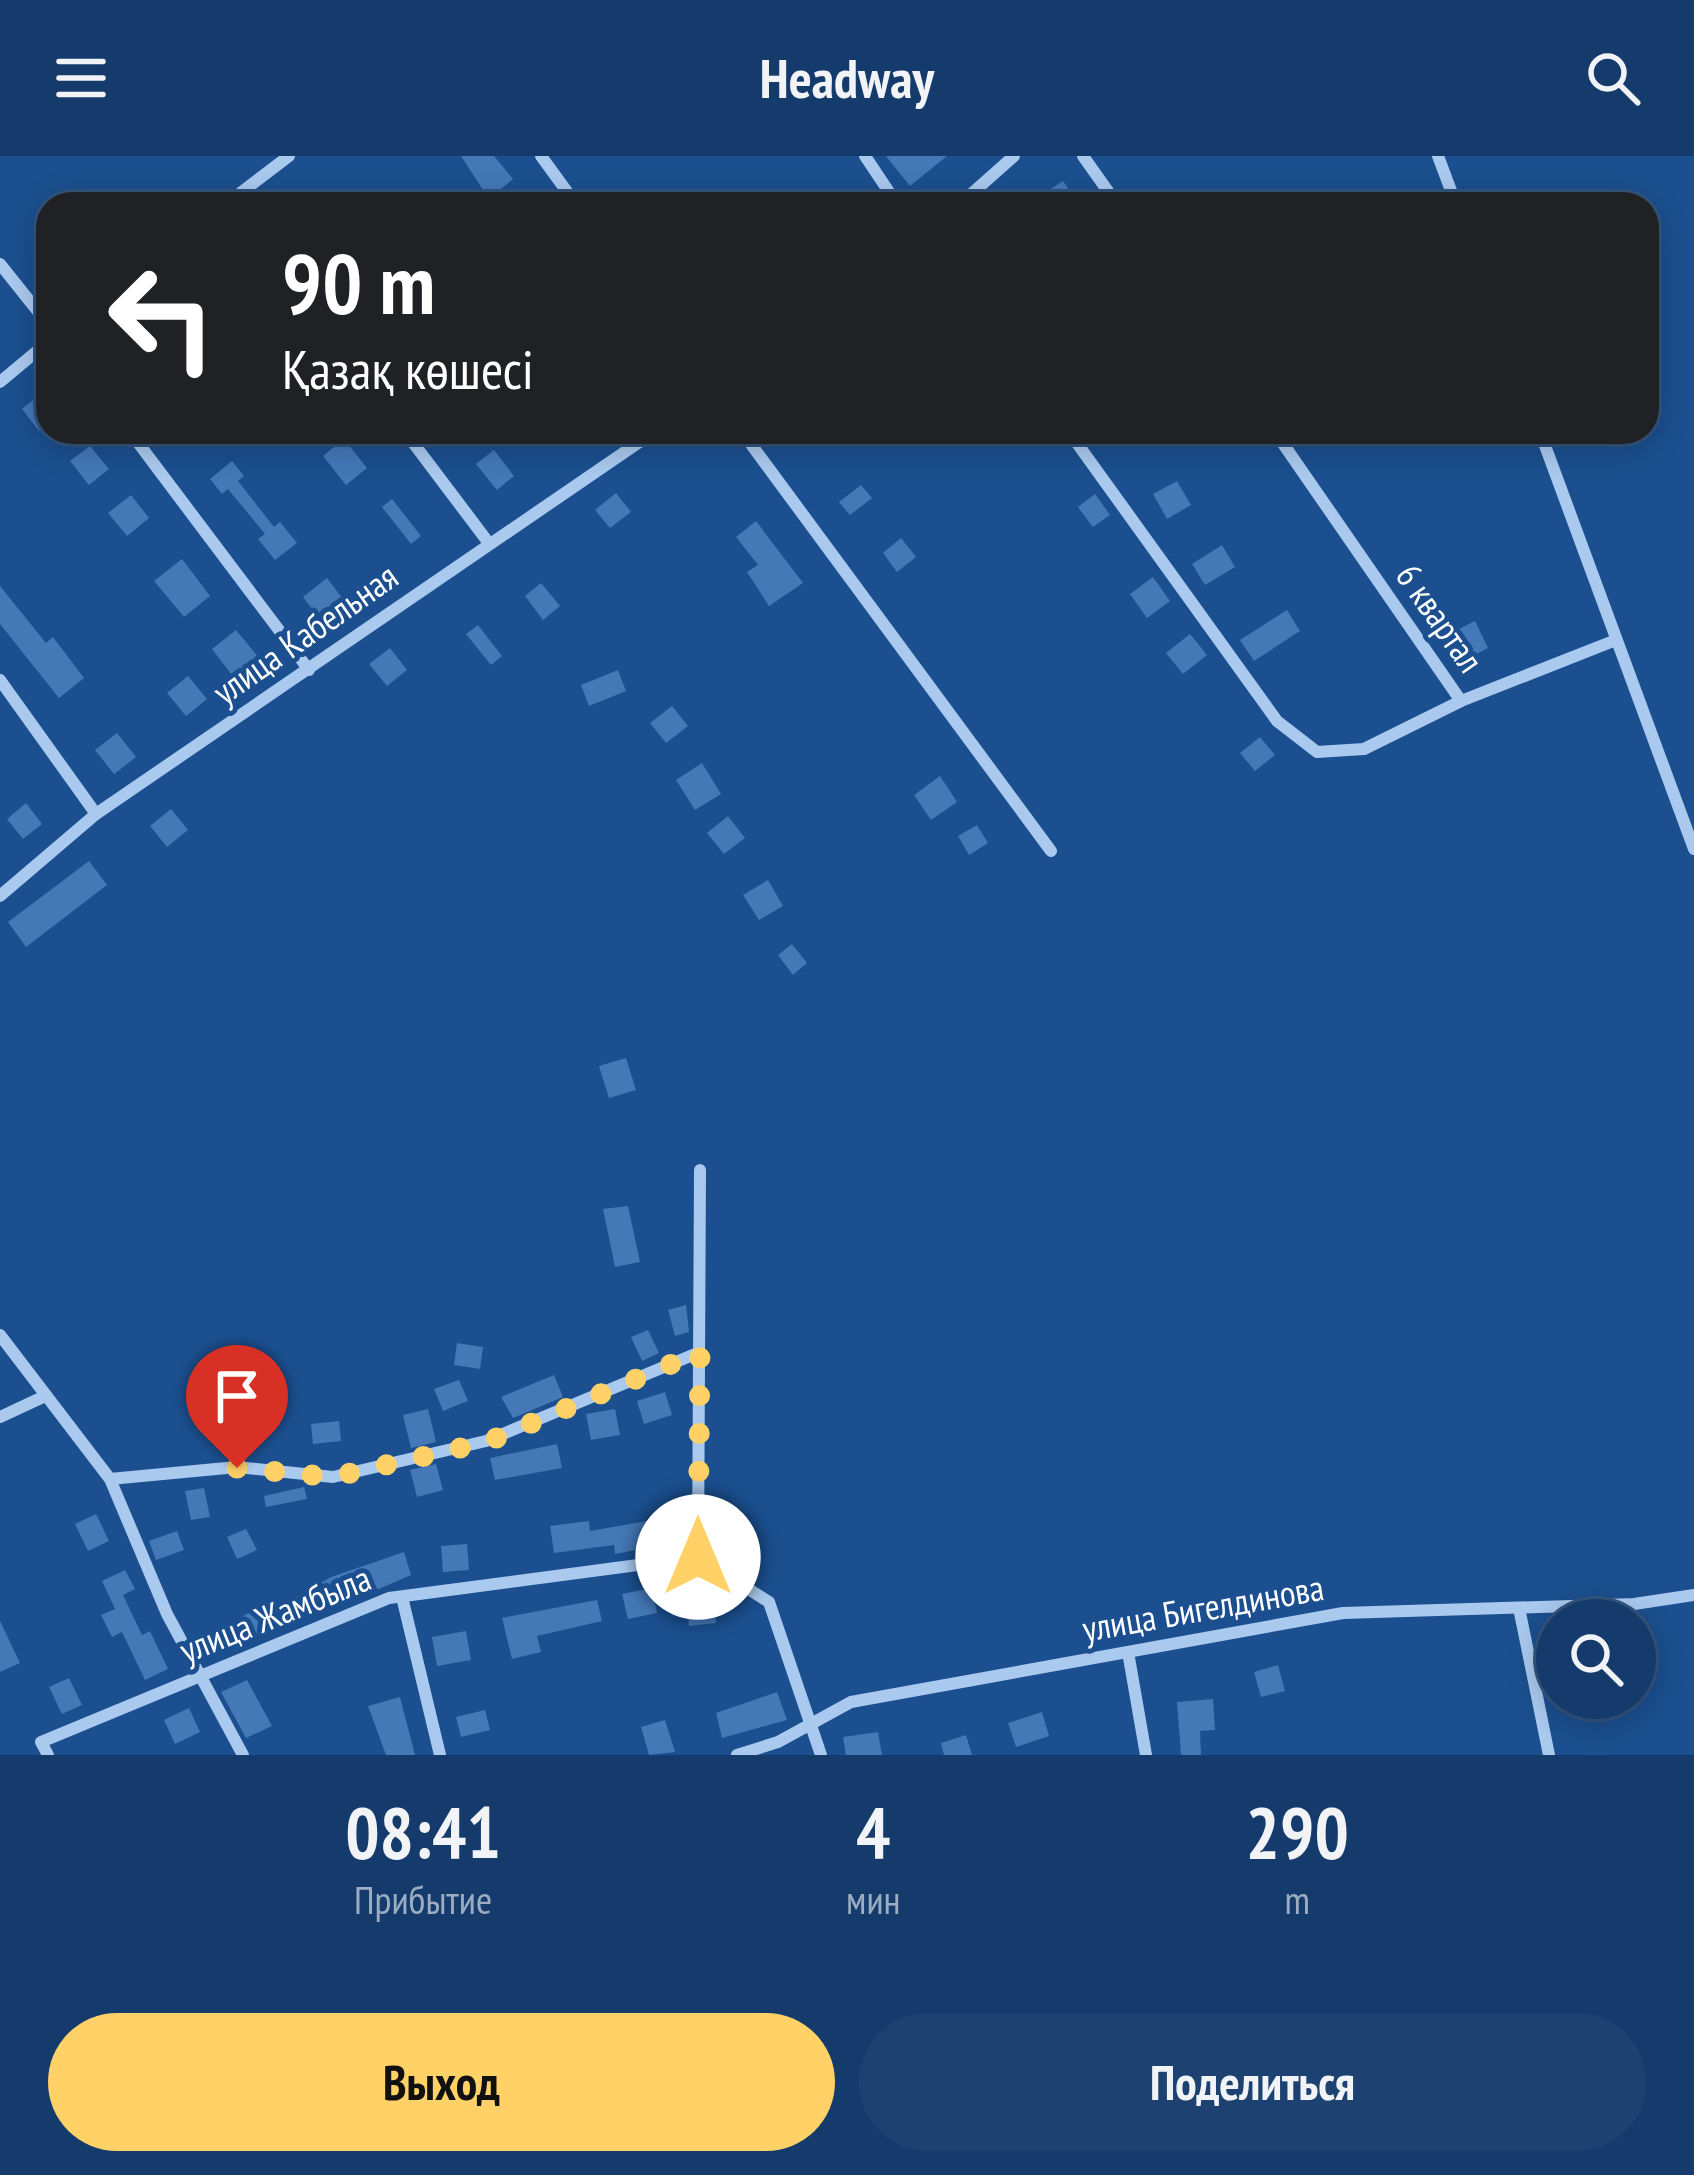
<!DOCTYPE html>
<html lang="ru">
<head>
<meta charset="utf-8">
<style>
	:root { --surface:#143b6b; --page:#1d4271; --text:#f1f3f6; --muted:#9dadc1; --line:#33557e; --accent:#ffd166 }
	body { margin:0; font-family:"PT Sans Narrow",sans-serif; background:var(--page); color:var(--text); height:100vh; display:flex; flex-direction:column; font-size:45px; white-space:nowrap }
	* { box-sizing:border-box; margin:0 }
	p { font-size:39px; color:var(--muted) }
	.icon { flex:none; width:66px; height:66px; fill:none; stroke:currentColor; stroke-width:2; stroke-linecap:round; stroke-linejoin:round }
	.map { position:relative; height:1599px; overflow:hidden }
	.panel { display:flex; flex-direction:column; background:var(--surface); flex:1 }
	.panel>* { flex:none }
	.hud { position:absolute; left:36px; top:36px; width:1623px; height:252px; border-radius:36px; box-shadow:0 6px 30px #0003,0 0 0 3px var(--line); background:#202124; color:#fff; overflow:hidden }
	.buttons { position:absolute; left:1536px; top:1443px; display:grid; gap:24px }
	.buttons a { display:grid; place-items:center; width:120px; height:120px; border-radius:50%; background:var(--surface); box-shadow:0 6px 30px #0003,0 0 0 3px var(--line); font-size:60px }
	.pin { position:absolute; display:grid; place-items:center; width:102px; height:102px; color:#fff; margin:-123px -51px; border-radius:50% 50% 50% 0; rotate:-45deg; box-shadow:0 0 12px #0007 }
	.pin .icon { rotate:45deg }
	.me { position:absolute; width:132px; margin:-66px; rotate:0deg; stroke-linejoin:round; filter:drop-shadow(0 0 9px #0008) }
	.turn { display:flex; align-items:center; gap:42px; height:252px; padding:0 48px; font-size:54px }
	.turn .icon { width:156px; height:156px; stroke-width:2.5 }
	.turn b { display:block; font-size:84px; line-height:102px }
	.eta { display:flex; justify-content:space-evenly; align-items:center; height:204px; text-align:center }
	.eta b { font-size:72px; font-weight:600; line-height:84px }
	.primary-button { display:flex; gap:24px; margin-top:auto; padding:24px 48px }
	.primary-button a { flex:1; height:138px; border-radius:72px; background:var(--accent); color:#111; font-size:48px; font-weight:600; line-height:138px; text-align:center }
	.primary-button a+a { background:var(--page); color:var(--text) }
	header { display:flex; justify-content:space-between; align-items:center; height:156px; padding:0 48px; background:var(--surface); font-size:54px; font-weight:600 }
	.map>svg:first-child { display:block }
	.building { fill:#4478b7 }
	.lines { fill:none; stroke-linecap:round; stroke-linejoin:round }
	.street { stroke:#a9c9ee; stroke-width:12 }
	.route { stroke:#ffd166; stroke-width:21; stroke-dasharray:0 37.8 }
	.labels { text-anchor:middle; stroke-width:10; stroke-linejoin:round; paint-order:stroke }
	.street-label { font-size:36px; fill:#fff; stroke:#1b4f8f }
</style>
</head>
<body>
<header><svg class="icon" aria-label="menu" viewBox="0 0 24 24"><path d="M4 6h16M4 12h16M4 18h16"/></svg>Headway<svg class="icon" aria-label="search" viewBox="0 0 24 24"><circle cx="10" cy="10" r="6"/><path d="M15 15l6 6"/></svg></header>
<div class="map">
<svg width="1694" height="1599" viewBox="0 0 1694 1599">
	<rect width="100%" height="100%" fill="#1b4f8f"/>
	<!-- building -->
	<g class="building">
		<path d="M461,0H494L513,23L489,43Z"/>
		<path d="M886,0H947L910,30Z"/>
		<path d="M1063,25L1079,48H1028Z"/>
		<path d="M48,232V268L39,275L22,253Z"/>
		<path d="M344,283L367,312L346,329L323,300Z"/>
		<path d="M90,290L109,313L89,329L70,305Z"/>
		<path d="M494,294L514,320L497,334L476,308Z"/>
		<path d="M232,305L244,320L238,325L274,371L280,366L297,387L275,404L258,383L265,378L228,333L222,338L210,323Z"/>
		<path d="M1177,325L1191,349L1167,363L1153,338Z"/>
		<path d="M861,329L872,342L850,359L839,346Z"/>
		<path d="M616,337L631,356L610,372L595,354Z"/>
		<path d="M1095,338L1110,359L1093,371L1078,351Z"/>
		<path d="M131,339L149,362L127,380L108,357Z"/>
		<path d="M392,343L421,380L411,388L382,351Z"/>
		<path d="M756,365L803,427L769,450L747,416L758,409L736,381Z"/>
		<path d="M901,382L916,401L897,416L883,397Z"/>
		<path d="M1222,389L1235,411L1205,429L1192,408Z"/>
		<path d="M182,403L210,440L184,461L154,425Z"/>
		<path d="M1153,421L1170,445L1147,462L1130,438Z"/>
		<path d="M327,422L343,443L319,462L303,441Z"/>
		<path d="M541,427L560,450L543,464L525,440Z"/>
		<path d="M0,430L46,487L53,481L84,522L59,542L0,468Z"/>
		<path d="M1287,454L1300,475L1254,505L1240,484Z"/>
		<path d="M1475,465L1488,492L1461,506L1447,479Z"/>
		<path d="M478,469L502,500L491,509L466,478Z"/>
		<path d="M236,474L260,503L235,523L212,493Z"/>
		<path d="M1190,478L1207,499L1183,518L1166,497Z"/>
		<path d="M390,492L407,514L387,530L369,508Z"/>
		<path d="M618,514L626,535L589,550L581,529Z"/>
		<path d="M188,520L207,543L186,560L167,537Z"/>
		<path d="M672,550L688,570L666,587L650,567Z"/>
		<path d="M117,577L136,601L114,618L95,594Z"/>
		<path d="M1260,581L1275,599L1255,615L1240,597Z"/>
		<path d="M702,607L721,638L695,654L676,624Z"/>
		<path d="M940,620L957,646L931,664L914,639Z"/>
		<path d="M26,647L42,668L23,683L7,663Z"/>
		<path d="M171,653L188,674L167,691L150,670Z"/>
		<path d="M728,660L745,682L724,698L707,677Z"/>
		<path d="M977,669L988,687L969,699L958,680Z"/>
		<path d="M89,705L107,729L26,791L8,766Z"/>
		<path d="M768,724L783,750L759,764L743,739Z"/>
		<path d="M792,788L807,807L793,819L778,799Z"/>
		<path d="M626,902L636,934L609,942L599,910Z"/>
		<path d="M628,1050L640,1106L615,1111L603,1053Z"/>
		<path d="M686,1149L689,1176L675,1180L668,1154Z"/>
		<path d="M648,1174L659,1197L642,1205L631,1181Z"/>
		<path d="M457,1187L483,1191L480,1213L454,1209Z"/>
		<path d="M554,1219L563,1241L513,1262L501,1241Z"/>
		<path d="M459,1224L468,1245L443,1255L434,1233Z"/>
		<path d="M665,1236L672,1259L644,1268L637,1245Z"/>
		<path d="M428,1253L436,1286L411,1292L403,1259Z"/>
		<path d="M615,1253L620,1279L591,1284L586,1258Z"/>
		<path d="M339,1265L341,1285L313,1288L311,1268Z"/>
		<path d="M557,1288L562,1312L495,1324L490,1302Z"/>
		<path d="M436,1308L443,1334L417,1341L410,1314Z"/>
		<path d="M304,1331L307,1343L266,1351L264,1340Z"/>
		<path d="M204,1332L210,1361L191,1364L185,1335Z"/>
		<path d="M96,1358L109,1385L88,1395L75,1368Z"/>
		<path d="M670,1361L676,1386L615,1398L614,1389L554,1397L550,1370L589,1365L590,1375Z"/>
		<path d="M246,1373L257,1394L237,1403L227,1381Z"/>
		<path d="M177,1375L184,1394L156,1404L149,1385Z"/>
		<path d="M467,1388L469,1414L443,1416L441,1390Z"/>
		<path d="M404,1396L411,1419L381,1432L361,1440L359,1434L322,1455L318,1448L250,1484L237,1464L258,1451L263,1460L331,1421Z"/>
		<path d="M125,1414L135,1433L123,1439L142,1479L150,1475L168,1513L145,1524L122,1476L112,1481L101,1459L115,1453L102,1425Z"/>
		<path d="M652,1432L657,1457L628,1463L622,1438Z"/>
		<path d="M714,1443L716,1467L689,1470L686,1446Z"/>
		<path d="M597,1444L602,1465L537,1480L541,1496L512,1503L502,1462Z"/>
		<path d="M0,1465L20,1507L0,1516Z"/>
		<path d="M466,1475L471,1504L437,1510L432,1481Z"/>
		<path d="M1278,1509L1285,1535L1261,1541L1254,1516Z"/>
		<path d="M69,1522L82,1549L62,1558L49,1531Z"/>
		<path d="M247,1524L272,1570L246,1582L221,1536Z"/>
		<path d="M777,1536L787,1564L722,1582L716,1557Z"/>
		<path d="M400,1541L415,1599H386L368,1550Z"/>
		<path d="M1213,1543L1215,1574L1200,1575L1201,1599H1181L1177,1546Z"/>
		<path d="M189,1552L200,1576L175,1588L164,1564Z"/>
		<path d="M485,1554L490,1574L461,1581L456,1561Z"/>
		<path d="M1042,1556L1049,1580L1016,1591L1008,1567Z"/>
		<path d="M665,1564L675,1596L649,1599L641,1571Z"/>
		<path d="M878,1576L882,1599H846L843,1581Z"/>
		<path d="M966,1579L972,1599H944L941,1587Z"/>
	</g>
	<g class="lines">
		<!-- street -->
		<g class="street">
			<path d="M541,0L576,48"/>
			<path d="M865,0L897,48"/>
			<path d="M1083,0L1117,48"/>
			<path d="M1438,0L1456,48"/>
			<path d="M226,48L289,0"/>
			<path d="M960,48L1014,0"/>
			<path d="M0,108L48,168"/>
			<path d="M0,226L48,186"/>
			<path d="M130,276L309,514"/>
			<path d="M405,276L488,386"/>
			<path d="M742,276L1051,695"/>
			<path d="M1069,276L1277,565L1317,596L1364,593L1461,545"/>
			<path d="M1275,276L1461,545L1616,484"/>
			<path d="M1540,276L1694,693"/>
			<path d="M0,524L96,658"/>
			<path d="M0,740L96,658L654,276"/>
			<path d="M700,1014L698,1401L769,1446L821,1599"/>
			<path d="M0,1179L110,1323L167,1458L243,1599"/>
			<path d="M0,1261L43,1241"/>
			<path d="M110,1323L237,1311L333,1321L486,1285L700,1196"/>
			<path d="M402,1441L440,1599"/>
			<path d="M1519,1452L1549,1599"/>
			<path d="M1128,1496L1146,1599"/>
			<path d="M48,1599L41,1586L389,1442L698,1401"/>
			<path d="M737,1599L778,1586L851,1546L1343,1457L1634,1448L1694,1439"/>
		</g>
	</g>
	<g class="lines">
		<!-- route -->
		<path class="route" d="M237,1312L333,1321L487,1286L700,1196L698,1401"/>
	</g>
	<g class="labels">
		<!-- street labels -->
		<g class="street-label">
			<text transform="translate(1440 462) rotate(55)" y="13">6 квартал</text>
			<text transform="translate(305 478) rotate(-35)" y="13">улица Кабельная</text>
			<text transform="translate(1203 1452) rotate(-10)" y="13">улица Бигелдинова</text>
			<text transform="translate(275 1458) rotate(-22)" y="13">улица Жамбыла</text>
		</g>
	</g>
</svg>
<div class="buttons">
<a><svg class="icon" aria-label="search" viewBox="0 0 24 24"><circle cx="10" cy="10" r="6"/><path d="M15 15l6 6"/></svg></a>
</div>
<div class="pin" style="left:237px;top:1312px;background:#d93025"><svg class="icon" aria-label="arrive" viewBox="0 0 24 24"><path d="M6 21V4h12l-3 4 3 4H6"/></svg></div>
<svg class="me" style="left:698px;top:1401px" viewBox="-20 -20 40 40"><circle r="19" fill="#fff"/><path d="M0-13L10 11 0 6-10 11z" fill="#ffd166"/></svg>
<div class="hud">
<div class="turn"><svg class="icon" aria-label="left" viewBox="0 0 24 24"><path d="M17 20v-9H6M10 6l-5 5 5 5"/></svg><div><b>90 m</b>Қазақ көшесі</div></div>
</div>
</div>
<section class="panel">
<div class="eta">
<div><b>08:41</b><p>Прибытие</p></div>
<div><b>4</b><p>мин</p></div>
<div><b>290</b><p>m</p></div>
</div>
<div class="primary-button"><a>Выход</a><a>Поделиться</a></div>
</section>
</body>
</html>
